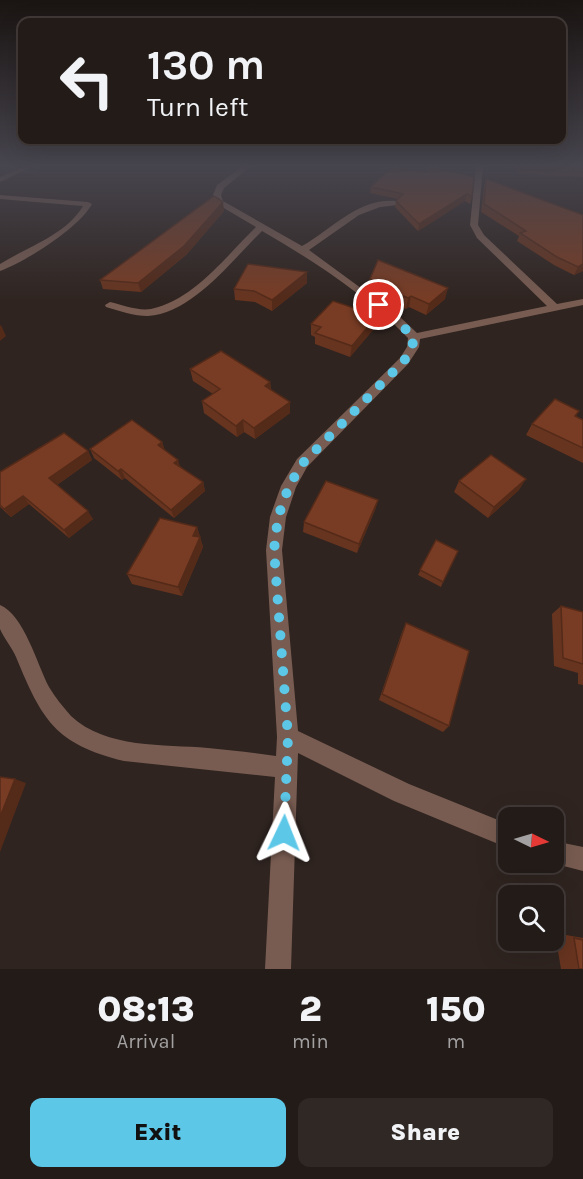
<!DOCTYPE html>
<html lang="en">
<head>
<meta charset="utf-8">
<style>
	:root { --surface:#231b18; --page:#2f2825; --text:#f1f3f6; --muted:#a3a1a2; --line:#403937; --accent:#5dc7e8 }
	body { margin:0; font-family:Karla,sans-serif; background:var(--page); color:var(--text); height:100vh; display:flex; flex-direction:column; font-size:22px; white-space:nowrap }
	* { box-sizing:border-box; margin:0 }
	p { font-size:20px; color:var(--muted) }
	.icon { flex:none; width:33px; height:33px; fill:none; stroke:currentColor; stroke-width:2; stroke-linecap:round; stroke-linejoin:round }
	.map { position:relative; height:969px; overflow:hidden }
	.sheet { display:flex; flex-direction:column; background:var(--surface); flex:1 }
	.sheet>* { flex:none }
	.guide { position:absolute; left:18px; top:18px; width:548px; height:126px; border-radius:12px; box-shadow:0 6px 24px #0002,0 0 0 2px var(--line); background:#231b18; color:var(--text); overflow:hidden }
	.needle { width:39px; rotate:95deg }
	.controls { position:absolute; left:498px; top:807px; display:grid; gap:12px }
	.controls a { display:grid; place-items:center; width:66px; height:66px; border-radius:12px; background:var(--surface); box-shadow:0 6px 24px #0002,0 0 0 2px var(--line); font-size:30px }
	.pin { position:absolute; display:grid; place-items:center; width:51px; height:51px; color:#fff; margin:-26px; border:3px solid #fff; border-radius:50%; box-shadow:0 2px 6px #0007 }
	.me { position:absolute; width:66px; margin:-33px; rotate:2deg; stroke-linejoin:round; filter:drop-shadow(0 0 4px #0008) }
	.turn { display:flex; align-items:center; gap:21px; height:126px; padding:0 30px; font-size:27px }
	.turn .icon { width:78px; height:78px; stroke-width:2.5 }
	.turn b { display:block; font-size:42px; line-height:51px }
	.eta { display:flex; justify-content:space-evenly; align-items:center; height:102px; text-align:center }
	.eta b { font-size:36px; font-weight:800; line-height:42px }
	.button { display:flex; gap:12px; margin-top:auto; padding:12px 30px }
	.button a { flex:1; height:69px; border-radius:12px; background:var(--accent); color:#111; font-size:24px; font-weight:800; line-height:69px; text-align:center }
	.button a+a { background:var(--page); color:var(--text) }
	.map>svg:first-child { display:block }
	.lines { fill:none; stroke-linecap:round; stroke-linejoin:round }
	.minor { fill:#785c51; fill-rule:evenodd }
	.tertiary { fill:#785c51; fill-rule:evenodd }
	.wall { fill:#67341f }
	.shaded-wall { fill:#542a19 }
	.building { fill:#783c24; stroke:#542a19; stroke-width:1.5 }
	.route { stroke:#5dc7e8; stroke-width:10; stroke-dasharray:0 18 }
</style>
</head>
<body>
<div class="map">
<svg width="583" height="969" viewBox="0 0 583 969">
	<rect width="100%" height="100%" fill="#2f2420"/>
	<g class="lines">
		<!-- minor -->
		<g class="minor">
			<path d="M243,166H251L224,188L221,195L223,201L302,246C332,229 359,197 397,201V205L380,207L359,215L309,250L399,316L417,333L547,306L477,238L470,225L476,166H483L478,225L484,235L557,304L583,299V305L420,339L419,347L408,364L307,467L296,487L286,517L282,550L298,731L409,784L508,824V848L394,801L298,753L291,969H265L275,777L124,761C55,744 42,720 16,657C12,648 4,638 0,629C0,623 0,612 0,605C24,615 37,664 49,687C55,697 63,707 71,716C106,749 164,744 208,748C231,750 254,753 276,756L277,737L266,550L270,517L281,486L297,459L400,358L407,347L408,338C366,295 314,261 262,231C233,259 192,314 148,316C134,316 119,311 106,307L105,305L110,302C123,305 137,311 151,309C194,300 227,255 256,227L217,204L213,195L217,185Z"/>
			<path d="M0,195L88,202L92,204C79,228 25,262 0,271V264C27,247 66,235 83,206L0,199Z"/>
			<path d="M554,841L583,847V871L548,862H554Z"/>
		</g>
		<!-- tertiary -->
		<path class="tertiary" d="M25,166H34L0,182V177Z"/>
	</g>
	<!-- wall -->
	<g class="wall">
		<path d="M514,166H583V177L519,174Z"/>
		<path d="M426,172L472,197L470,204L465,201L418,231L395,207L396,201L398,199L370,193L371,187Z"/>
		<path d="M486,179L583,215V271L574,275L554,265L517,241L519,236L481,212L484,186Z"/>
		<path d="M224,211L186,255L141,292L103,289L100,280Z"/>
		<path d="M307,272V283L272,311L255,302L235,300L234,289Z"/>
		<path d="M370,279L445,299L426,315L409,307L406,309L394,304L391,308L380,299V295L369,290Z"/>
		<path d="M385,306L383,318L350,357L315,344V337L311,335V324L354,308Z"/>
		<path d="M190,369L270,382L271,389L290,413L255,439L244,432L237,437L204,413L202,401L213,394L193,381Z"/>
		<path d="M579,411L576,416L583,420V463L526,435L532,424Z"/>
		<path d="M162,442L165,451L180,468L203,482L205,491L174,518L125,478L122,480L94,458L90,449Z"/>
		<path d="M88,451L92,460L57,485L93,519L69,538L29,504L11,517L0,507V472Z"/>
		<path d="M459,481L519,490L488,518L454,492Z"/>
		<path d="M378,500L375,510L357,553L303,532L304,522Z"/>
		<path d="M197,527L203,547L182,596L132,584L127,574Z"/>
		<path d="M436,540L443,582L441,587L418,575Z"/>
		<path d="M561,606L583,612V685L578,684V673L554,666L552,614Z"/>
		<path d="M406,623L449,726L443,732L379,700L402,632Z"/>
		<path d="M555,933L583,938V969H561Z"/>
	</g>
	<!-- shaded-wall -->
	<g class="shaded-wall">
		<path d="M467,194L465,201L418,231L419,224Z"/>
		<path d="M223,202L224,211L186,255L141,292L138,283Z"/>
		<path d="M583,264V271L574,275L578,267Z"/>
		<path d="M307,272V283L272,311V300Z"/>
		<path d="M448,288L445,299L426,315L429,304Z"/>
		<path d="M396,293L394,304L391,308L393,296Z"/>
		<path d="M411,296L409,307L406,309L408,298Z"/>
		<path d="M385,306L383,318L350,357L352,346Z"/>
		<path d="M1,325L6,336L0,341V326Z"/>
		<path d="M270,382L271,394L265,386Z"/>
		<path d="M290,402V413L255,439L254,428Z"/>
		<path d="M243,420L244,432L237,437L236,426Z"/>
		<path d="M162,442L165,451L158,445Z"/>
		<path d="M88,451L92,460L55,486L49,478Z"/>
		<path d="M178,460L181,469L174,463Z"/>
		<path d="M121,469L125,478L122,480L118,471Z"/>
		<path d="M526,479L519,490L488,518L494,507Z"/>
		<path d="M203,482L205,491L174,518L171,510Z"/>
		<path d="M23,496L29,504L11,517L4,509Z"/>
		<path d="M378,500L375,510L357,553L359,544Z"/>
		<path d="M88,511L93,519L69,538L64,530Z"/>
		<path d="M197,527L200,537L193,536Z"/>
		<path d="M200,537L203,547L182,596L178,587Z"/>
		<path d="M15,779L26,783L0,852V817Z"/>
	</g>
	<!-- building -->
	<g class="building">
		<path d="M429,166L474,177L472,197L467,194L419,224L396,201L403,194L371,187L392,167L426,172Z"/>
		<path d="M519,166H583V172L521,169Z"/>
		<path d="M486,179L583,215V264L578,267L557,257L520,233L526,231L484,204Z"/>
		<path d="M214,196L223,202L184,246L138,283L100,280Z"/>
		<path d="M378,260L448,288L429,304L411,296L408,298L396,293L393,296L381,288L385,285L370,279Z"/>
		<path d="M248,264L307,272L272,300L254,291L234,289Z"/>
		<path d="M371,295L385,306L352,346L315,333L321,327L311,324L333,301L354,308Z"/>
		<path d="M221,351L270,382L265,386L290,402L254,428L243,420L236,426L202,401L220,389L190,369Z"/>
		<path d="M555,399L579,411L575,416L583,420V448L532,424Z"/>
		<path d="M132,420L162,442L158,445L178,460L174,463L203,482L171,510L121,469L118,471L90,449Z"/>
		<path d="M64,433L88,451L49,478L88,511L64,530L23,496L4,509L0,505V472Z"/>
		<path d="M491,455L526,479L494,507L459,481Z"/>
		<path d="M326,481L378,500L359,544L304,522Z"/>
		<path d="M160,518L197,527L193,536L200,537L178,587L127,574Z"/>
		<path d="M436,540L458,551L443,582L420,570Z"/>
		<path d="M561,606L583,612V664L563,658Z"/>
		<path d="M406,623L469,651L449,726L382,694Z"/>
		<path d="M0,777L15,779L0,817Z"/>
		<path d="M574,938L583,940V969H579Z"/>
	</g>
	<!-- sky -->
	<linearGradient id="sky" x2="0" y2="1"><stop stop-color="#1a1412"/><stop offset="0.55" stop-color="#47454e"/><stop offset="1" stop-color="#47454e" stop-opacity="0"/></linearGradient>
	<rect width="583" height="301" fill="url(#sky)"/>
	<g class="lines">
		<!-- route -->
		<path class="route" d="M284,833L288,737L274,550L278,517L289,486L302,464L404,361L412,347L414,337L379,305"/>
	</g>
</svg>
<div class="controls">
<a><svg class="needle" viewBox="-14 -14 28 28"><path d="M0-13l5 13h-10z" fill="#e53935"/><path d="M0 13l5-13h-10z" fill="#a3a1a2"/></svg></a>
<a><svg class="icon" aria-label="search" viewBox="0 0 24 24"><circle cx="10" cy="10" r="6"/><path d="M15 15l6 6"/></svg></a>
</div>
<div class="pin" style="left:379px;top:305px;background:#d93025"><svg class="icon" aria-label="arrive" viewBox="0 0 24 24"><path d="M6 21V4h12l-3 4 3 4H6"/></svg></div>
<svg class="me" style="left:284px;top:833px" viewBox="-20 -20 40 40"><path d="M0-17L14 15 0 8-14 15z" fill="#5dc7e8" stroke="#fff" stroke-width="4"/></svg>
<div class="guide">
<div class="turn"><svg class="icon" aria-label="left" viewBox="0 0 24 24"><path d="M17 20v-9H6M10 6l-5 5 5 5"/></svg><div><b>130 m</b>Turn left</div></div>
</div>
</div>
<section class="sheet">
<div class="eta">
<div><b>08:13</b><p>Arrival</p></div>
<div><b>2</b><p>min</p></div>
<div><b>150</b><p>m</p></div>
</div>
<div class="button"><a>Exit</a><a>Share</a></div>
</section>
</body>
</html>
